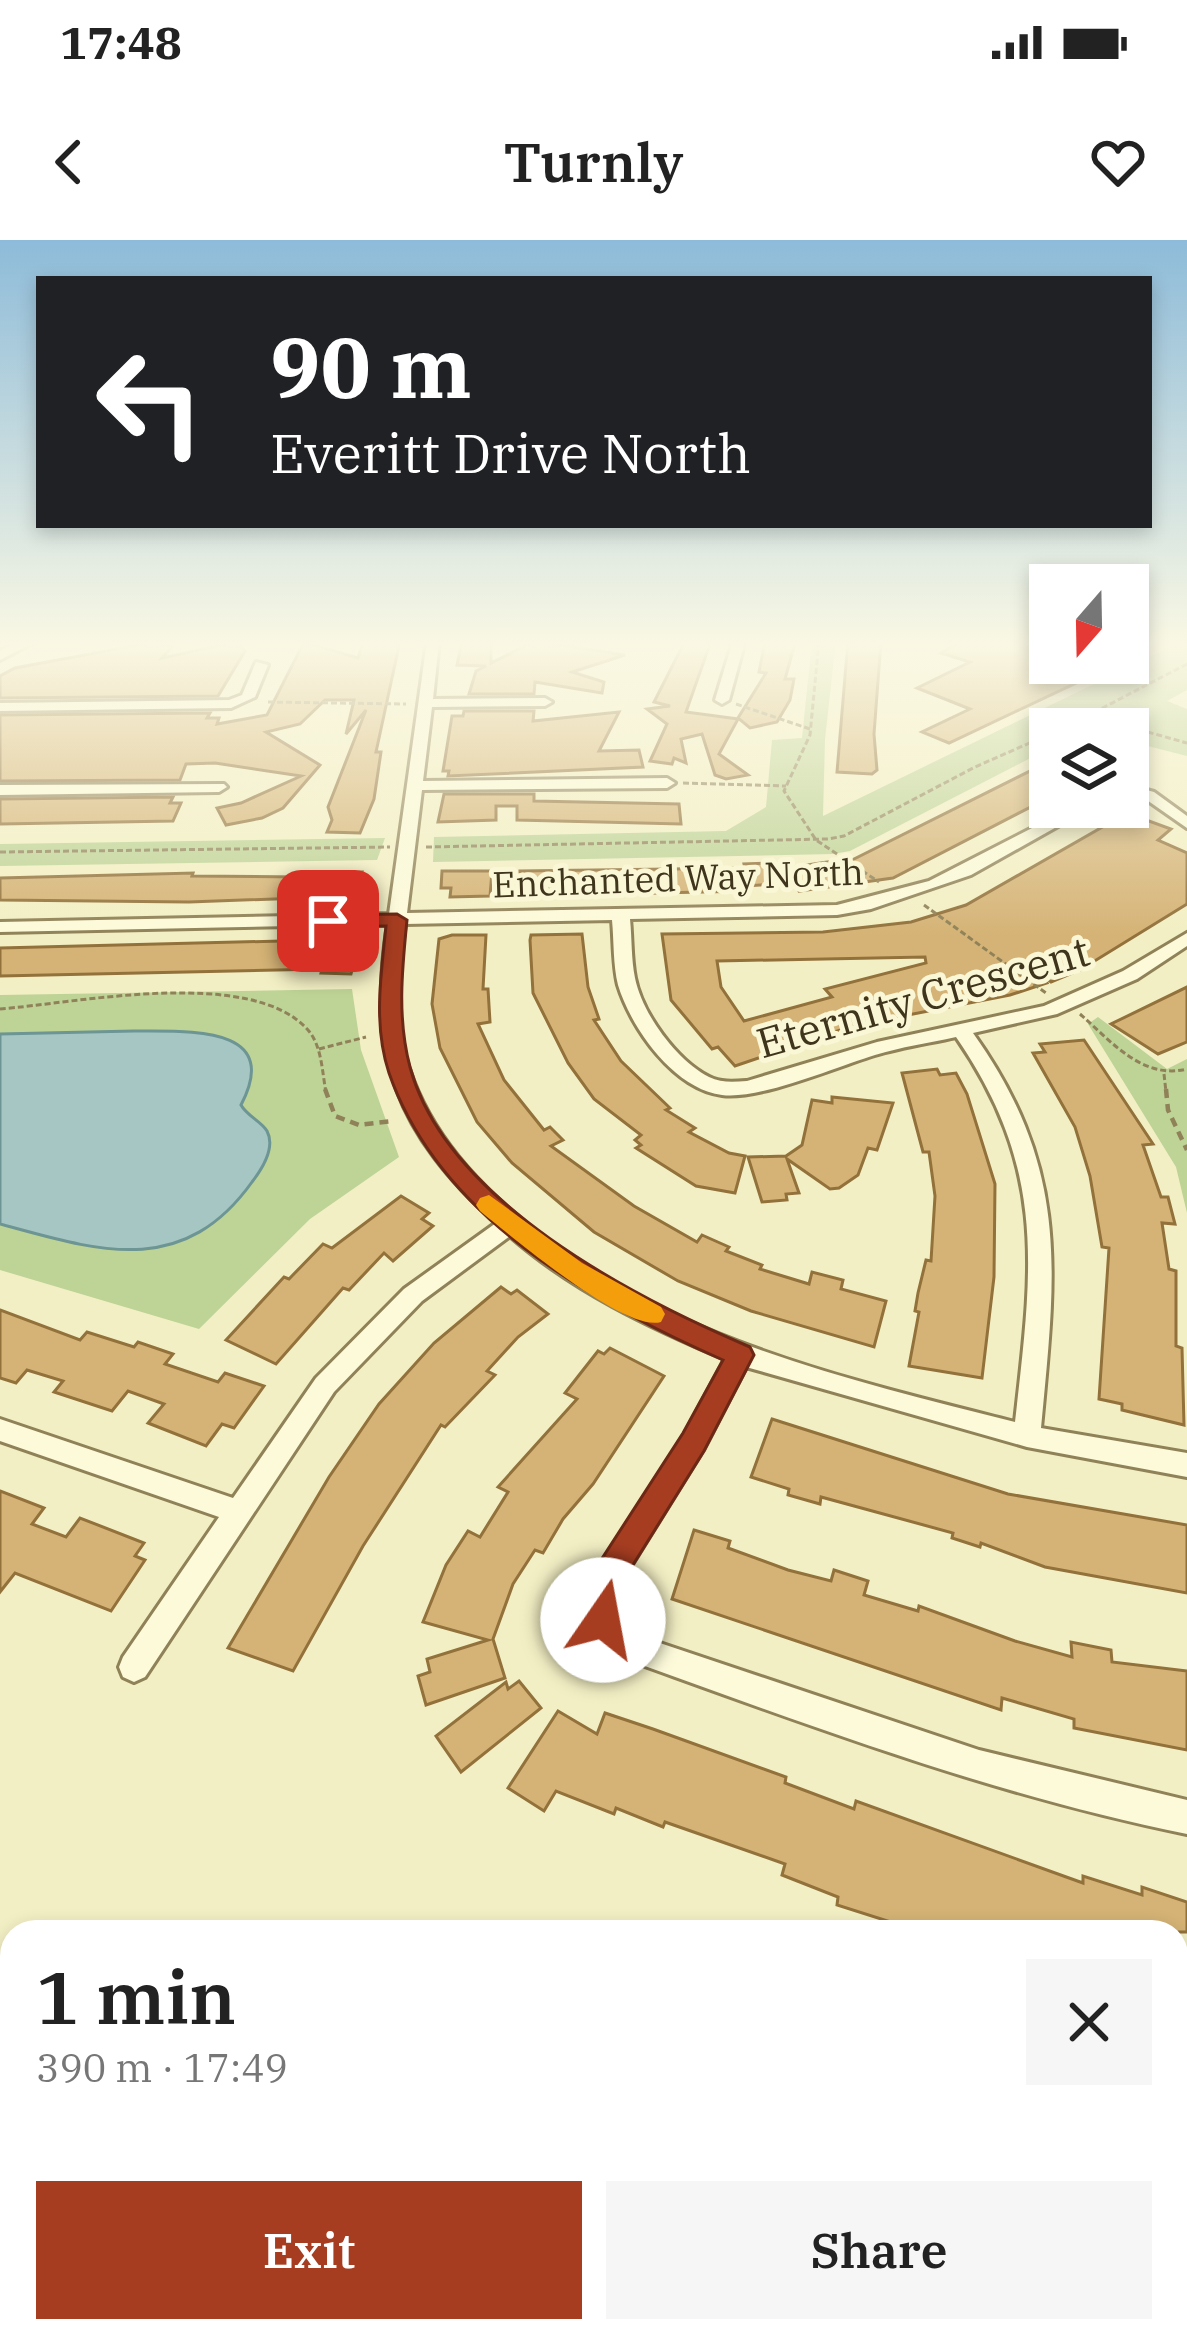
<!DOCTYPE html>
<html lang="en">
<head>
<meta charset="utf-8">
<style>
	:root { --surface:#fff; --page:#f6f6f6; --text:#222; --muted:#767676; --accent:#a63d21 }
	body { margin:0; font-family:"IBM Plex Serif",serif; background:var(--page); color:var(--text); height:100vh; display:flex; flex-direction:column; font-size:45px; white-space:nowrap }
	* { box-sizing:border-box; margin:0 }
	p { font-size:39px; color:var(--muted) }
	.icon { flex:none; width:66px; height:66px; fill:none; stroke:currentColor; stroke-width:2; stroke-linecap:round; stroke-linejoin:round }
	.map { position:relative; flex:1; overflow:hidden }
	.side { position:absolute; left:0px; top:1680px; width:1188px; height:423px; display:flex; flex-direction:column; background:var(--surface); border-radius:36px 36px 0 0; box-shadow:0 6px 18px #0003 }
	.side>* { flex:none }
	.guide { position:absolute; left:36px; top:36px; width:1116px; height:252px; border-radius:0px; box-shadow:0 6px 18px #0003; background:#202124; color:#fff; overflow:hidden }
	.needle { width:78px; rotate:200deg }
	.buttons { position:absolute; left:1029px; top:324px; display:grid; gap:24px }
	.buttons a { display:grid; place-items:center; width:120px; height:120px; border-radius:0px; background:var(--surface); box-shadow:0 6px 18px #0003; font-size:60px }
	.pin { position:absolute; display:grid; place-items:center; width:102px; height:102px; color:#fff; margin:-51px; border-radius:24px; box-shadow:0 6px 18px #0006 }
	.me { position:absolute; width:132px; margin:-66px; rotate:12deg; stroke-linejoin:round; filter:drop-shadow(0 0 9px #0008) }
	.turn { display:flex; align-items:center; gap:42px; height:252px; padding:0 36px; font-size:54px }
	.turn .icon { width:156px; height:156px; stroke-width:2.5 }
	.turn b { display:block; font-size:84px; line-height:102px }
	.round { display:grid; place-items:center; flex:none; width:126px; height:126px; border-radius:0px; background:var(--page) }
	.head { display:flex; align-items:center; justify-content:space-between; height:204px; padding:0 36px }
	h1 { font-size:72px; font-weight:600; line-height:90px }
	.cta { display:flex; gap:24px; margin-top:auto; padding:24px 36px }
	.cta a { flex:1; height:138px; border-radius:0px; background:var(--accent); color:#fff; font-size:48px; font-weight:600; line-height:138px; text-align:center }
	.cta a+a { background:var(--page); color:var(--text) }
	.status { display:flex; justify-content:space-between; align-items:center; height:84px; padding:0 60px; background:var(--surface); direction:ltr }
	.status svg { height:33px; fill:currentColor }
	header { display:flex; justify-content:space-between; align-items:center; height:156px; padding:0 36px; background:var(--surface); font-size:54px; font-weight:600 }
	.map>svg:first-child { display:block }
	.green { fill:#bed396 }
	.water { fill:#a6c6c3; stroke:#6c9594; stroke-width:3 }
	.building { fill:#d5b376; stroke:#92713b; stroke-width:3; fill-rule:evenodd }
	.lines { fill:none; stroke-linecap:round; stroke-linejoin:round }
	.minor-casing { stroke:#908258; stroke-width:6 }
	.path-far1 { stroke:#908258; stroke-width:3; stroke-dasharray:6 3; stroke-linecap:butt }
	.path { stroke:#908258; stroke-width:4.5; stroke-dasharray:9 6; stroke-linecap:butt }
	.minor { fill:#fcfad9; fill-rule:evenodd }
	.route { fill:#a63d21; stroke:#6c2815; stroke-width:3 }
	.slow { fill:#f59e0b }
	.labels { text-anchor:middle; stroke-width:10; stroke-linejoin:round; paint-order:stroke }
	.far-street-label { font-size:36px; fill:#3f351d; stroke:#f9f7d5 }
	.street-label { font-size:42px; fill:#3f351d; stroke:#f9f7d5 }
</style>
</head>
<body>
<div class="status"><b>17:48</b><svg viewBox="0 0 49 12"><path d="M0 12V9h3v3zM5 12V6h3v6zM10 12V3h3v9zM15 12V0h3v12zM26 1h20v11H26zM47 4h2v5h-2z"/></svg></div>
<header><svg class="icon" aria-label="back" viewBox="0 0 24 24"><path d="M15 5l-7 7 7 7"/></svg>Turnly<svg class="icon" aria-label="heart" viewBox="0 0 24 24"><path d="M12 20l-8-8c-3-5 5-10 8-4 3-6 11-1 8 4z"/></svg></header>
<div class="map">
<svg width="1187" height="2102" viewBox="0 0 1187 2102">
	<rect width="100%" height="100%" fill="#f3efc4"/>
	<!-- green -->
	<g class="green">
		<path d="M812,401H836L825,499L823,576L1182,401H1187V450L1167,461L1187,469V516L1128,501V489H1050V508L850,611L833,614L433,622L434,597L726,591L766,567L772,500L802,498Z"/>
		<path d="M385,598L377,620L0,626V604Z"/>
		<path d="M352,749L361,810L399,917L310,979L199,1089L0,1030V755Z"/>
		<path d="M1098,777L1167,829L1187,819V973L1176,927L1088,784Z"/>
	</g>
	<!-- water -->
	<g class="water">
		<path d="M134,791C184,792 284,783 241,865C247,876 261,881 267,891C276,908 262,929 252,942C182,1040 96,1010 0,984V794Z"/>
		<path d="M12,1860V2091H370L371,2102H0V1863Z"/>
	</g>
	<!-- building -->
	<g class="building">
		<path d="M363,401H400L376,512H381L374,559L360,593L327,592L332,580L328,567L366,470L346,494L354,460H325L300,484L266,492L320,525L283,568L262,578L226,585L217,568L241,563L301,536L215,523L186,524L180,540L0,541V475L210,473L207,478H219L217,484L267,475L304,402L358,418Z"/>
		<path d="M462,401H491V423L535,401L625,415L572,432L604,442L602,453L535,442L534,454H469L476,431L486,426L457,425Z"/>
		<path d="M685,401H711L686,472L738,479L719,514L748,535L726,539L715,535L702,494L681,499L686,523L674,518L672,524L650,521L667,484L647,469L670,466L654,462Z"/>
		<path d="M765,401L795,403L785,439H794L790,460L777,482L750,488L738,478L766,433L759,432Z"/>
		<path d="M848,401H881L874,494L877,530L872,534L837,532Z"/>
		<path d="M962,401H1033L1050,406V423L1093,435L949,503L922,492L970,469L917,448L970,422L941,413Z"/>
		<path d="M154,402L172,407L162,418L235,402L245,411L218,456L0,458V436L15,428Z"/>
		<path d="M464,471H534L533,481L619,472L599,511L639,510L643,527L448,536L449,531H443L452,476H463Z"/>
		<path d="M1050,521V557L893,638L799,651L787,628L840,620L844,624Z"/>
		<path d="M444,554H534V561L679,564L681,584L517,580V566H496V580L438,582Z"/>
		<path d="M173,557L170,563H181L173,581L0,584V559Z"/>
		<path d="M1127,573L1171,589L1158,600L1187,613V664L1080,730L1051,742L1043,736L1047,743L1010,755L852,786L735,826L718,807L712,809L671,760L662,694L823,692L911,682L966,665ZM925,717L926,723L825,749L832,757L744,781L721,747L717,721Z"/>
		<path d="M770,623L777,644L745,646L747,651L521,656L520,631L745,628L744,624Z"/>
		<path d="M442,631H492L490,656L450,657L451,648H441Z"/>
		<path d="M362,632L357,656L189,662L0,660V638L193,633L192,636L302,637Z"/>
		<path d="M582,694L588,747L599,779L594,780L621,821L670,868L666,870L695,888L689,892L729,913L745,916L735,953L696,946L636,908L641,905L635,900L641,895L594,859L568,823L533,753L530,700L531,695Z"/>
		<path d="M452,695H486L483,749H488L490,782L478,784L504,840L544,890L550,887L563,900L551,906L634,966L697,1002L702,995L729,1007L726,1011L762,1025L760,1029L809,1044L812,1032L843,1040L841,1049L886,1061L874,1107L751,1071L678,1041L594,992L512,923L477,882L440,808L432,764L439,699Z"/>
		<path d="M320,700L344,702L342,710L357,711L351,734L321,733L322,729L0,736V708Z"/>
		<path d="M1187,747V802L1158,814L1111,784Z"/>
		<path d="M1084,800L1153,904L1143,905L1161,957H1168L1175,984L1162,983L1169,1029L1176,1031V1106L1182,1108L1184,1185L1122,1170V1164L1099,1159L1109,1008L1102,1007L1090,936L1075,887L1033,813L1045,812L1040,804Z"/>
		<path d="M937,829L940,835L956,833L967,854L995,944L994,1037L982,1138L909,1126L919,1072L915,1071L918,1053L926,1020L931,1021L935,956L929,912H923L902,833Z"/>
		<path d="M832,857L893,863L877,910L868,908L858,935L839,948L830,949L787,919L799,953L786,954L787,960L762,962L748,917L786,916L802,905L812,860L832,863Z"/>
		<path d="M401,956L429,973L422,979L433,986L393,1021L384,1013L349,1050L343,1048L276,1124L226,1100L284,1037L289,1039L323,1004L332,1008Z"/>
		<path d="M501,1047L511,1054L517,1050L548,1074L518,1097L487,1131L495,1135L445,1187L441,1185L363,1306L293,1431L228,1408L329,1237L379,1164L434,1103Z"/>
		<path d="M0,1070L80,1100L87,1092L134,1107L138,1102L173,1114L165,1124L218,1142L225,1133L264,1146L234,1188L222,1184L206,1206L148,1183L164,1164L128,1151L112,1171L54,1152L63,1141L27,1130L16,1143L0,1138Z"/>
		<path d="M610,1108L664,1136L593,1244L563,1279L543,1313L535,1310L513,1344L493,1399L505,1438L426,1465L418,1436L430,1432L427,1419L488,1400L423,1382L446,1325L468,1291L480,1297L508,1252L498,1247L577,1159L565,1153L598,1111L604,1114Z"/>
		<path d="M772,1179L1008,1254L1187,1285V1353L1045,1327L981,1303L980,1307L952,1298L953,1293L821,1257L820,1264L788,1255L789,1249L751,1237Z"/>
		<path d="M0,1251L44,1268L32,1284L66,1297L80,1278L144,1303L135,1316L145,1320L111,1371L15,1333L0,1352Z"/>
		<path d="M694,1290L730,1301L728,1308L788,1330L831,1341L834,1330L868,1341L864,1355L918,1371L919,1366L1015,1401L1072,1417L1071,1402L1111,1410L1112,1422L1187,1431V1510L1074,1488V1479L1002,1458L1001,1470L672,1359Z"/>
		<path d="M519,1441L541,1468L461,1532L436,1496L506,1442L508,1449Z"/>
		<path d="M558,1471L597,1494L605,1473L653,1489L786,1537L785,1543L854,1569L856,1561L1083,1643V1636L1142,1655V1647L1187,1662V1692H922L837,1665L838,1657L782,1635L785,1624L665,1582L663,1587L616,1568L614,1574L556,1551L544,1571L508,1548Z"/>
	</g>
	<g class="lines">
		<defs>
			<g id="minor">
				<path d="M19,401H36L0,420V411Z"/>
				<path d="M427,401H439L433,459L545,458L552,462L545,466L432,467L423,541L667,538L675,543L667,548L422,550L407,673L837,665L929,641L1073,567H1092L971,635L871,669L837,675L630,679C632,698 631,719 635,738C642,773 676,820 709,837C721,843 733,842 747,841L877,802L1044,766L1123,731L1187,693V706L1137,739L1057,774L973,793C1070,929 1056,1030 1041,1188L1187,1213V1237L1027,1207L746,1127L703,1210L616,1350L618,1376L648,1399L979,1510L1187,1560V1594C999,1556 822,1490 642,1425L612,1411L597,1396L586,1368L587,1346L685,1194L725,1119C649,1087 573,1051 510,996L422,1061L334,1152L145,1437L134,1442L123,1437L119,1427L123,1417L219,1277L0,1201V1179L233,1258L316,1138L404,1049L496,983C397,893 367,817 388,684L0,692V682L389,674ZM612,680C614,701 613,725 618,745C631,788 674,849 722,855C759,860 836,827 875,815C901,807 929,803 956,797C1048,930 1032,1030 1015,1182C836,1137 650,1094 508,968C455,922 412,864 400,793C394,757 400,720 405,684Z"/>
				<path d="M733,401H745L729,460L722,464L715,460Z"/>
				<path d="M256,422L268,425L255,457L231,468L0,471V463L229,460L242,455Z"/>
				<path d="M224,544L227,547L219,552L0,555V545Z"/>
				<path d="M1128,545L1154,552L1187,576V588L1144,558L1128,555Z"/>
			</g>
		</defs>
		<!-- minor casing -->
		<use href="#minor" class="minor-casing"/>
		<!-- path-far1 -->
		<g class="path-far1">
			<path d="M819,401L810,495L784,551L816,600L879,642"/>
			<path d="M268,462L406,464"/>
			<path d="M736,464L810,489"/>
			<path d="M1087,475L1187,503"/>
			<path d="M1062,489L1187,424"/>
			<path d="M683,543L786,546"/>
			<path d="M426,607L828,599L844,596L975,527L1050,494"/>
			<path d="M0,612L390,607"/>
			<path d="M924,665L1046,753"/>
			<path d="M0,769C77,763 251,726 308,790C322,806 322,832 326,852"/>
			<path d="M1080,774C1111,801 1142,840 1187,829"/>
			<path d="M319,809L366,797"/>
			<path d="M1164,834L1166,852"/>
		</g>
		<!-- path -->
		<g class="path">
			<path d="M325,849L335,876L359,885L392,881"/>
			<path d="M1166,849L1168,870L1187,910"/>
		</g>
		<!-- minor -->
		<use href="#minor" class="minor"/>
	</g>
	<!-- sky -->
	<linearGradient id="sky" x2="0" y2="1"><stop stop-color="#8dbbd9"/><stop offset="0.58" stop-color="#faf8e4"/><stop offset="1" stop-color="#faf8e4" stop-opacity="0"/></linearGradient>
	<rect width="1187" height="696" fill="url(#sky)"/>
	<!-- route -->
	<path class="route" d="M397,674L407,680C402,730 397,778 410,827C446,961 633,1057 750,1107L754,1115L704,1211L623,1341C616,1358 622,1374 615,1391L603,1396L591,1391C581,1369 584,1355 592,1334L683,1193L723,1120C591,1062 439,977 389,833C373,785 381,735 386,686L328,687L319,681L328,675Z"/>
	<!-- slow -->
	<path class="slow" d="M489,955L582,1023L661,1067L665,1074L661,1082C625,1093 511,996 480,971L476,965L480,958Z"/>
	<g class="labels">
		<!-- far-street labels -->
		<g class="far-street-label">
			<text transform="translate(678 638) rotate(-2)" y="13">Enchanted Way North</text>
		</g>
		<!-- street labels -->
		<g class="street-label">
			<text transform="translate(923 757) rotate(-16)" y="15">Eternity Crescent</text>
		</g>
	</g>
</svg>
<div class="buttons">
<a><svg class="needle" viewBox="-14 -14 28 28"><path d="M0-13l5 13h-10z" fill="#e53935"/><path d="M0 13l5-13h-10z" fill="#767676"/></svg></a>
<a><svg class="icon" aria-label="layers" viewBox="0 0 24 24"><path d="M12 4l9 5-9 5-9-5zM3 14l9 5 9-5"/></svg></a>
</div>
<div class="pin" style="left:328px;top:681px;background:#d93025"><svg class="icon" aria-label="arrive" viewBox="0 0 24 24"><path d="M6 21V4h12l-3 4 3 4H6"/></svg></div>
<svg class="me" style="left:603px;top:1380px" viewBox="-20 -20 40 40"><circle r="19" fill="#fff"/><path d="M0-13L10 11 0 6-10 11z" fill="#a63d21"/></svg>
<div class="guide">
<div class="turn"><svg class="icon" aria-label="left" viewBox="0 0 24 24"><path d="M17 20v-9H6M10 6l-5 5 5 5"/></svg><div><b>90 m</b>Everitt Drive North</div></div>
</div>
<section class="side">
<div class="head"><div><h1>1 min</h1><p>390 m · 17:49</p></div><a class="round"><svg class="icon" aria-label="close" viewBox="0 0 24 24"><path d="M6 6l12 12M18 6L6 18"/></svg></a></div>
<div class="cta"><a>Exit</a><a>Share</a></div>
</section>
</div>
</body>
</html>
